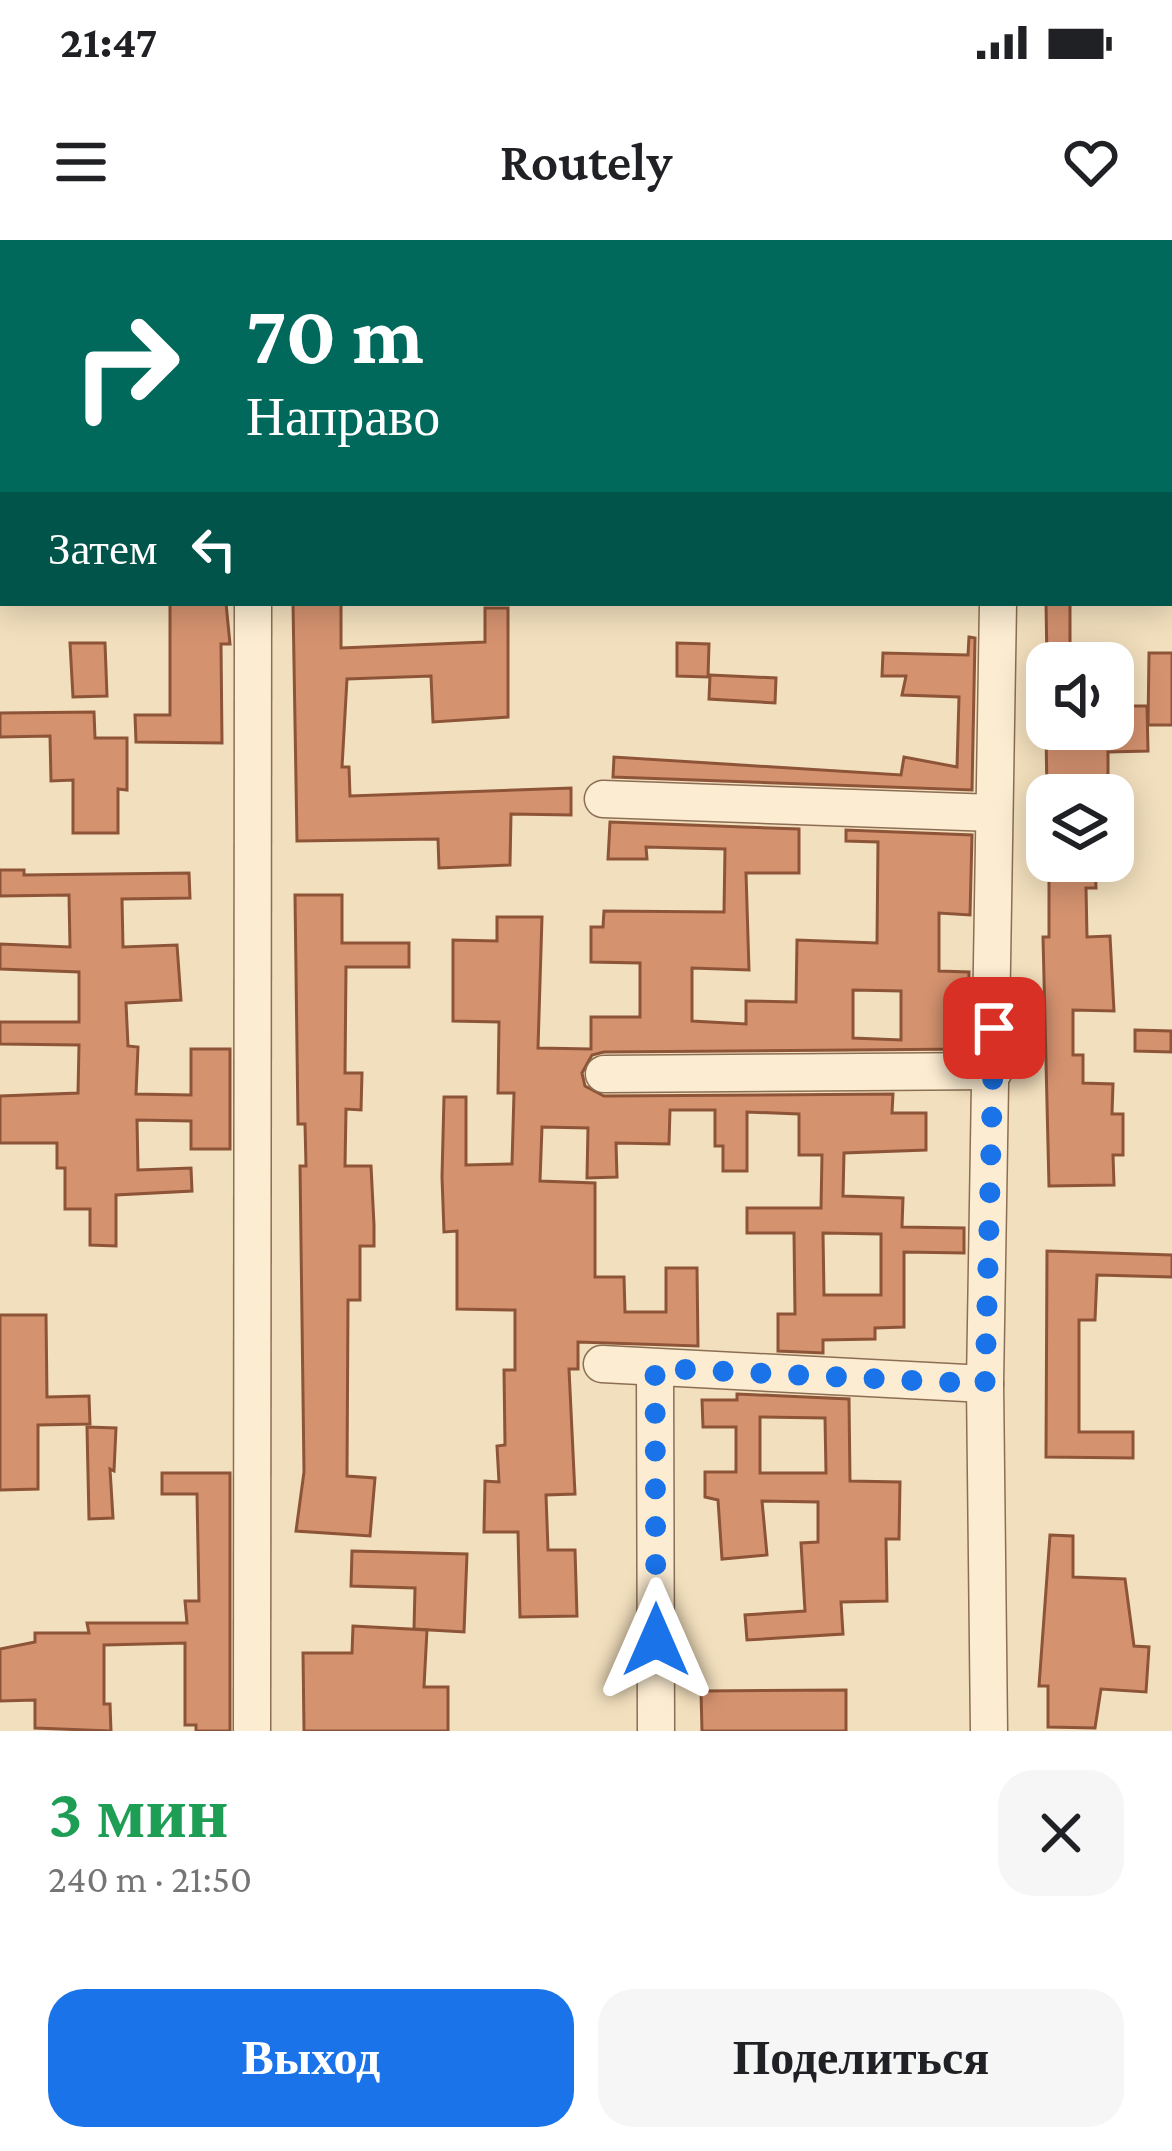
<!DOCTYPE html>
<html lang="ru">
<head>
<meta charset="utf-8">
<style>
	:root { --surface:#fff; --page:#f6f6f6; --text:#202124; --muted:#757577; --accent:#1a73e8 }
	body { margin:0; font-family:"Crimson Pro",serif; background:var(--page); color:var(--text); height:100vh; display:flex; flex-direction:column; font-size:45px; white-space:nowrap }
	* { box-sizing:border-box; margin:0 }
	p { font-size:39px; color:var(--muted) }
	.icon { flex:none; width:66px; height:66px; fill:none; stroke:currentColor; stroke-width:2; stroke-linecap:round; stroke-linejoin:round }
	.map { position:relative; height:1491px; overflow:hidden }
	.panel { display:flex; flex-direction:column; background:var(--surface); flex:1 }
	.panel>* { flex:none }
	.banner { position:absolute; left:0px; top:0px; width:1173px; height:366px; box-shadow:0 6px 30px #0003; background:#00695c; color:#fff; overflow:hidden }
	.tools { position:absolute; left:1026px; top:402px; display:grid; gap:24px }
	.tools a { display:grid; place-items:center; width:108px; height:108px; border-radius:24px; background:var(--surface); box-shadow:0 6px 30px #0003; font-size:60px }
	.pin { position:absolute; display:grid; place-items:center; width:102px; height:102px; color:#fff; margin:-51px; border-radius:24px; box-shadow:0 6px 18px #0006 }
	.me { position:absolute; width:132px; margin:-66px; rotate:0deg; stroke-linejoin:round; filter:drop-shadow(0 0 9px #0008) }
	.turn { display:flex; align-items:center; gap:42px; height:252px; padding:0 48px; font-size:54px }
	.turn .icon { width:156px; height:156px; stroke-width:2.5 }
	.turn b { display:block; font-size:84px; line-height:102px }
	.then { display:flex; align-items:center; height:114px; padding:0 48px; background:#0003; gap:24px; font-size:45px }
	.round { display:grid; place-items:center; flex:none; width:126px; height:126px; border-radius:36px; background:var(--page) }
	.headline { display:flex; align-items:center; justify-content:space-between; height:204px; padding:0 48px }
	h1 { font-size:72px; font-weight:600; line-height:90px; color:#1e9e55 }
	.primary-button { display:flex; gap:24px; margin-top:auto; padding:24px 48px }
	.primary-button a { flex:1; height:138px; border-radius:36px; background:var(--accent); color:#fff; font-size:48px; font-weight:600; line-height:138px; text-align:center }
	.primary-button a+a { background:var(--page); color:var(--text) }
	.status { display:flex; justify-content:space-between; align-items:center; height:84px; padding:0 60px; background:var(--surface); direction:ltr }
	.status svg { height:33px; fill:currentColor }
	header { display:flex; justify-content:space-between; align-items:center; height:156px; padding:0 48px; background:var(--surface); font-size:54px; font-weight:600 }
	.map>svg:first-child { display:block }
	.building { fill:#d4926f; stroke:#8d5438; stroke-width:3; fill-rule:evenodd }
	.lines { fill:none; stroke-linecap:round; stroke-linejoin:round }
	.minor-casing { stroke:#8c6e54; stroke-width:39 }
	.minor { stroke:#fcecd1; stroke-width:36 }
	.route { stroke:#1a73e8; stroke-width:21; stroke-dasharray:0 37.8 }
</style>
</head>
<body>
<div class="status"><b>21:47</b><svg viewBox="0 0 49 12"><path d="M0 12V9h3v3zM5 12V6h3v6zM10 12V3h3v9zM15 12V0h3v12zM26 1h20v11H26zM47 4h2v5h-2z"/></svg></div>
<header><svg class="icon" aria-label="menu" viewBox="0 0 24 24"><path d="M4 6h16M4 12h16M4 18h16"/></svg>Routely<svg class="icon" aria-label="heart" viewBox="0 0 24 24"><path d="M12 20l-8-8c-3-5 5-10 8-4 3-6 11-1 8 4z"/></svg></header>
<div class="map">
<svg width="1172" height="1491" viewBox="0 0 1172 1491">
	<rect width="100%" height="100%" fill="#f2dfbd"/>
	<!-- building -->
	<g class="building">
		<path d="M170,363H226L230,404H221L222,503L136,502L135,475H170Z"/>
		<path d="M293,363H341V408L485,402V368H508V477L433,482L431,436L347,439L342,527H349L350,556L571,548V575L511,574L510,625L439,628L438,599L297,601Z"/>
		<path d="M1046,363H1070V423H1047Z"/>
		<path d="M969,397L975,398L972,550L613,537L614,517L901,535L904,517L957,527L959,457L902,455L906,436H882L883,413L968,415Z"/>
		<path d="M70,403H105L107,456L73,457Z"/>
		<path d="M677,403L709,404L708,437L677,436Z"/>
		<path d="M1149,413H1172V485H1148Z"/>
		<path d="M710,435L776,438L775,463L709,459Z"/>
		<path d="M1113,466H1147L1148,511L1108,512V555H1047L1046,490L1113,489Z"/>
		<path d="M94,472L95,498H127V550L118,549V593H73V540L51,541L50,496L0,497V473Z"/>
		<path d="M610,582L799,589V633H746L749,730L692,728V781L746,784V761L796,762L797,700L877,703L878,602L846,601V590L972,595L970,675L939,673V731L969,732L968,809L604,812L592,815L582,833L585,846L604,856L893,854L892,873H926V910L844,913L843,956L903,958L902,987L964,988V1013L904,1012V1087L875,1088V1099L823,1100V1113L778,1111V1074H795L794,993H747V968H821L822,915H799V874L747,872V931H723V906H715V870H670L669,904L616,903L617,937L587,938L588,888L542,887L540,941L595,943V1037H624L625,1072H666V1028H697L698,1106L578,1102V1129H569L575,1254L546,1255L548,1310H575L577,1376L520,1377L518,1292H484L485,1241L499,1242L497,1206L505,1205L504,1130H515V1070L457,1069V991L444,992L442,937L444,857H466V925L512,924L514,853H498L499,782L453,781V700L497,701V677H542L538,808L591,809V777H640V723L591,722V687H603L604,671L724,672L725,609L646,607L647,619H608ZM853,750L901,751V800L853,798ZM823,993L881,994V1055H824Z"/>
		<path d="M1049,621H1095L1096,648H1086L1087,697L1110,696L1114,771L1073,770V815H1083V843L1113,844L1112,874H1123V915H1113L1114,945L1049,946L1043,697H1049Z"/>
		<path d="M0,630H24V635L189,633L190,658L122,659L123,707L177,705L181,760L126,763L128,806L138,807L136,854L191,855V809H230V909H191V881L137,880L138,930L191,928L192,951L116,955V1006L90,1005V969H65V928H57V903H0V856L78,853L79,805L0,804V782H79V732L0,729V704L70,707L69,655L0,656Z"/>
		<path d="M295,655H342V703H409V727H346L345,833H362L361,870L346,869L345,926H371L374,985V1006H360V1060H348L347,1236L375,1238L370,1296L296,1291L304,1232L300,926H306L305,884H298Z"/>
		<path d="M1135,790L1171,791V812L1135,811Z"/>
		<path d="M1047,1011L1172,1015V1037L1097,1035L1095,1080H1079V1192H1133V1218L1046,1217Z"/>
		<path d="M0,1075H46L47,1157L89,1156L90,1184L38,1185V1249L0,1250Z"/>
		<path d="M737,1154L849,1159L850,1241L900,1242L899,1299H886L887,1361L841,1362L843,1394L747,1400L745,1375L805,1371L801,1303L818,1302V1262L762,1261L767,1315L722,1319L718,1260L705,1257V1232H736V1187H703L702,1160H737ZM760,1177L825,1178L826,1233H760Z"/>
		<path d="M87,1187L116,1188L114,1231L110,1229L113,1278L89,1279Z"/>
		<path d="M162,1233H230V1491H196V1485H185V1403L104,1405V1464H110L111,1491L35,1488V1460L0,1461V1409L35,1402V1393H89L87,1383H187L185,1361H199L197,1254H162Z"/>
		<path d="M1050,1295L1073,1296V1337L1125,1339L1134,1406L1149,1407L1146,1452L1101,1449L1095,1488L1048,1487V1446H1039Z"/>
		<path d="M352,1311L467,1314L464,1392L414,1389L415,1348L351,1346Z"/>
		<path d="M353,1386L427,1390L424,1447H448V1491H304L303,1413H352Z"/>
		<path d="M846,1450V1491H702L701,1451Z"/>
	</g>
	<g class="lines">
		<defs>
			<g id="minor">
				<path d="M994,0V3"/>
				<path d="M507,3V0"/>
				<path d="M0,299H3"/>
				<path d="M603,559L994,573"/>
				<path d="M604,834L994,831"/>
				<path d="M602,1124L985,1144"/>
				<path d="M655,1128L656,1491"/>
				<path d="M252,1491L253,363"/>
				<path d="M989,1491L985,1144L998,363"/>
			</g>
		</defs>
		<!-- minor casing -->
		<use href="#minor" class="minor-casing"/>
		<!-- minor -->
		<use href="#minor" class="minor"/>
	</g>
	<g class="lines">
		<!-- route -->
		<path class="route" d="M656,1400L655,1128L985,1144L994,788"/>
	</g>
</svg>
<div class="tools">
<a><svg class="icon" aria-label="sound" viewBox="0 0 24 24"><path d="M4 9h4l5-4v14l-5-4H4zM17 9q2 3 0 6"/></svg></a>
<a><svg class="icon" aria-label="layers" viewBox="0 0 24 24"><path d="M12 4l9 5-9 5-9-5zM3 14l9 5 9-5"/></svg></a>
</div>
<div class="pin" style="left:994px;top:788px;background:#d93025"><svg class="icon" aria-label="arrive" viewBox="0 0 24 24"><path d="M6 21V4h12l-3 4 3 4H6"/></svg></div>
<svg class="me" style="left:656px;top:1400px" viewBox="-20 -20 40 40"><path d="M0-17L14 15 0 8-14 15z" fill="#1a73e8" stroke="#fff" stroke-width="4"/></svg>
<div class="banner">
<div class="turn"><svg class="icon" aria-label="right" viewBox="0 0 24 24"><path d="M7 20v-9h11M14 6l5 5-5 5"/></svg><div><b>70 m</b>Направо</div></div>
<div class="then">Затем<svg class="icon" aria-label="left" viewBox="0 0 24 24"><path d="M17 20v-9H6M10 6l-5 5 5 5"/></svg></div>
</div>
</div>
<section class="panel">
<div class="headline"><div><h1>3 мин</h1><p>240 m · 21:50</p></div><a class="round"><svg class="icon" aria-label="close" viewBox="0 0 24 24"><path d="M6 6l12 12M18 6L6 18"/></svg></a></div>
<div class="primary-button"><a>Выход</a><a>Поделиться</a></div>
</section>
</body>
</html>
